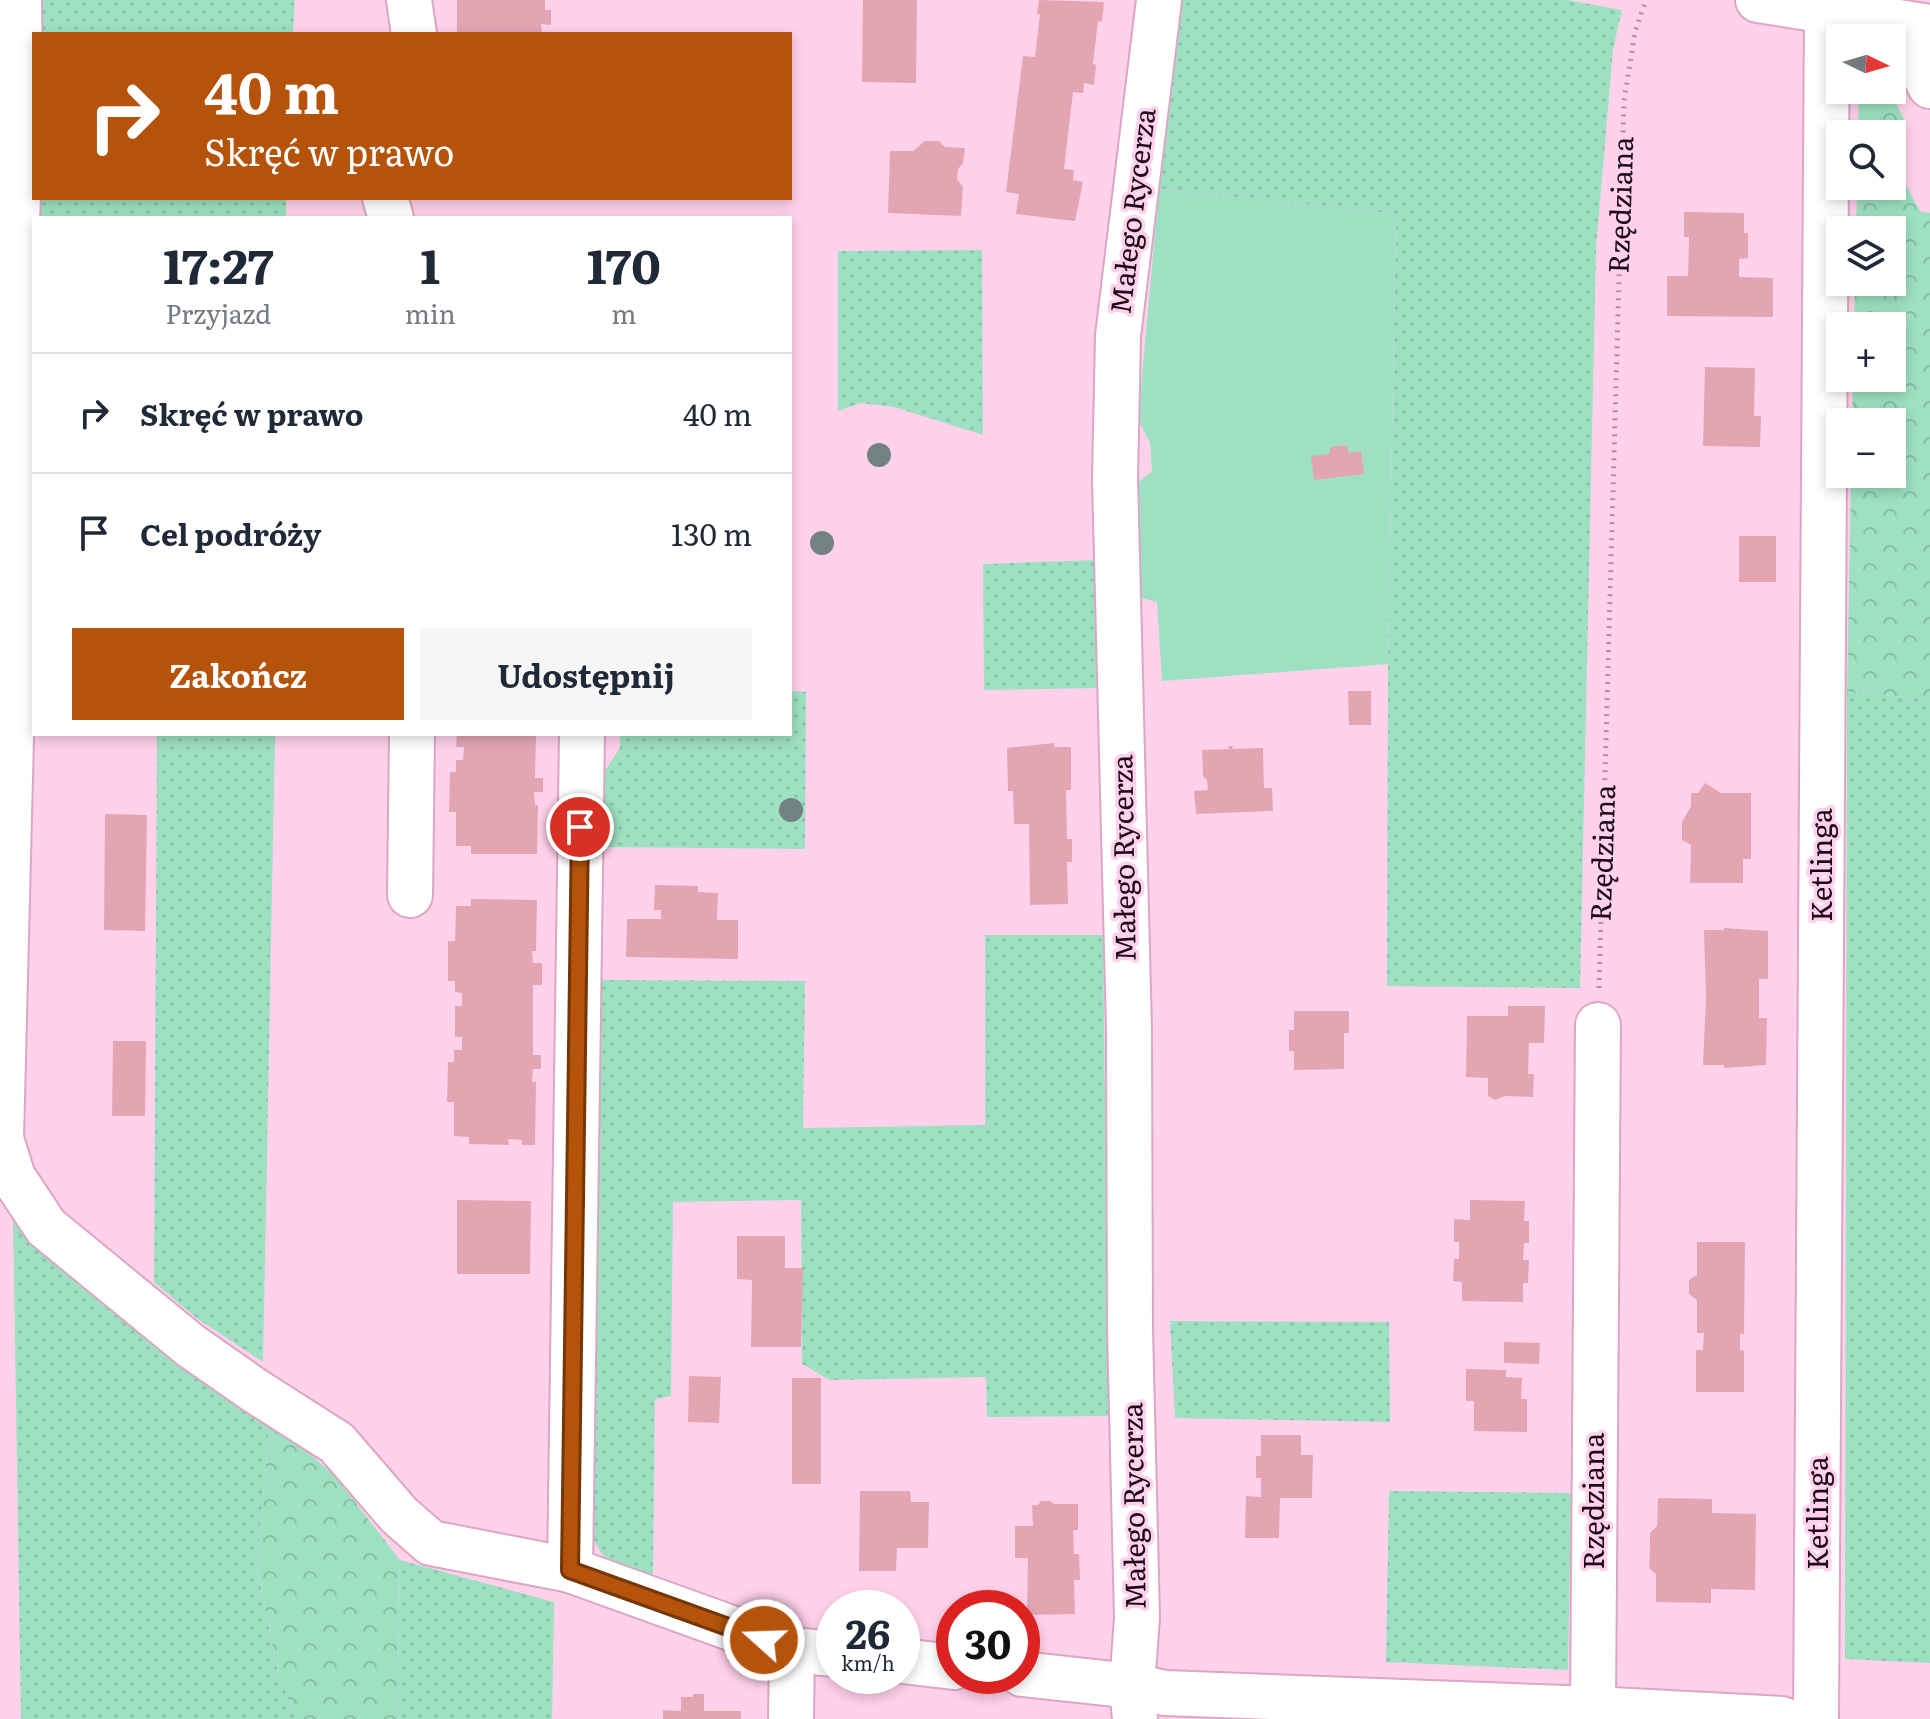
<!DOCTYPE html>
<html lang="pl">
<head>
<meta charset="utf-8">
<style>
	:root { --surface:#fff; --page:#f6f6f7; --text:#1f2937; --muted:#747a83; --line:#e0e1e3; --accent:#b45309 }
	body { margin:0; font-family:Literata,serif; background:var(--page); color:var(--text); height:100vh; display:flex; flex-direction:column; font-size:30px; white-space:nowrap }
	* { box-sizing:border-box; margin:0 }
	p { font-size:26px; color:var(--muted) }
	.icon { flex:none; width:44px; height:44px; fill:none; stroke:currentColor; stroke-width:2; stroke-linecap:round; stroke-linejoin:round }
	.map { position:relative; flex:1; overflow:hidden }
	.sheet { position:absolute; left:32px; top:216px; width:760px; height:520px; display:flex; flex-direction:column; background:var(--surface); border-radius:0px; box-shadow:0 4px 12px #0003 }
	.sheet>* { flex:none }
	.hud { position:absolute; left:32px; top:32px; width:760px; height:168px; border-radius:0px; box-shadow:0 4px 12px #0003; background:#b45309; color:#fff; overflow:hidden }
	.needle { width:52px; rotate:95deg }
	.tools { position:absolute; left:1826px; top:24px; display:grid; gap:16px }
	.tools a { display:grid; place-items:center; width:80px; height:80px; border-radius:0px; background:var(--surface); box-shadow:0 4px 12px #0003; font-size:40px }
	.speed { position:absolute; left:816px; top:1590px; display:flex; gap:16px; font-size:40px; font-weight:700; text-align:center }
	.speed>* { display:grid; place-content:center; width:104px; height:104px; border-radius:50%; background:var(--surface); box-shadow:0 4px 12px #0003; line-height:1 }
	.speed small { font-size:20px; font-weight:400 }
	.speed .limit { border:12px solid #d22; background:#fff; color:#111 }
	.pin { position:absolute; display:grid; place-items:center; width:68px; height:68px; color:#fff; margin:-34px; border:4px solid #fff; border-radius:50%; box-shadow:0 2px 8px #0007 }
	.me { position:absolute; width:88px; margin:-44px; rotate:290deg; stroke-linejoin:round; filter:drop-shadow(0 0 6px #0008) }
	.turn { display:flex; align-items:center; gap:28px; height:168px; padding:0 40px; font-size:36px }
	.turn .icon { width:104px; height:104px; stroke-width:2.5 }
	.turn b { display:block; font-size:56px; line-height:68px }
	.eta { display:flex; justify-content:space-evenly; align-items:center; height:136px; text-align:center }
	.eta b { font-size:48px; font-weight:700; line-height:56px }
	.action { display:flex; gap:16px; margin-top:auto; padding:16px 40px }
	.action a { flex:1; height:92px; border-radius:0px; background:var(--accent); color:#fff; font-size:32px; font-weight:700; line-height:92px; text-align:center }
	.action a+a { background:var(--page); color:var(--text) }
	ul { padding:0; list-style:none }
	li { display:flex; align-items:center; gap:24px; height:120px; padding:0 40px; border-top:2px solid var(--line) }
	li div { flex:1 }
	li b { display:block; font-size:30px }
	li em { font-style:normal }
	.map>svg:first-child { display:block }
	.grass { fill:url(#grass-dots) }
	.forest { fill:url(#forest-crowns) }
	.garden { fill:#9ee1c2 }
	.building { fill:#e4a5b3 }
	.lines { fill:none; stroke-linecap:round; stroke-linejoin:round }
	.minor-casing { stroke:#dca6c4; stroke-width:48 }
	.path { stroke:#b48fa4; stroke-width:5; stroke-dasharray:2 6; stroke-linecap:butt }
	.minor { stroke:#fff; stroke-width:44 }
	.tree { fill:#738180 }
	.route-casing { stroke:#753606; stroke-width:20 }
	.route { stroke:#b45309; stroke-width:14 }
	.labels { text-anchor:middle; stroke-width:7; stroke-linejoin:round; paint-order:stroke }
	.street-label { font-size:28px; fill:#1d0a16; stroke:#ffd1ea }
</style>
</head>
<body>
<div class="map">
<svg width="1930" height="1719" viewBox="0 0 1930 1719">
	<defs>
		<pattern id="grass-dots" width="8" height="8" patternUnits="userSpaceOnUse" patternTransform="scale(2)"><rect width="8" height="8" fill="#9ee1c2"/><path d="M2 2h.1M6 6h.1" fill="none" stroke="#88c0a6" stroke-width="1.8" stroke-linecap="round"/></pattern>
		<pattern id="forest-crowns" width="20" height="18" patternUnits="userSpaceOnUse" patternTransform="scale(2)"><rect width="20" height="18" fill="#9ee1c2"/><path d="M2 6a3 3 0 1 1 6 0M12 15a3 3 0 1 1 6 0" fill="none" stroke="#88c0a6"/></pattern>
	</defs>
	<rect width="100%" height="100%" fill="#ffd1ea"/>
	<!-- grass -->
	<g class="grass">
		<path d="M33,0H295L293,34H34V198H286V218H34Z"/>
		<path d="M1180,0H1568L1622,10L1613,49L1596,248L1580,988L1387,986L1388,664L1396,214L1159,189Z"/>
		<path d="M982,250L983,435L894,407L861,403L838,411V251Z"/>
		<path d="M1096,560L1099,688L984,690L983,564Z"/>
		<path d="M790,691L806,692L805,849L593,847L594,787L620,748V734H790Z"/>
		<path d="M1847,692L1930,699V1663L1845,1659Z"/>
		<path d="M157,734H275L263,1362L195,1317L154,1282Z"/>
		<path d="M985,935H1103L1109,1416L987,1417L986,1377L830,1380L802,1364L801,1200L673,1202L671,1396L655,1399L653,1574L626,1573L602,1554L586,1527L592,980L805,981L803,1128L985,1125Z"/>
		<path d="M13,1212L270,1419L257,1567L279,1678L298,1719H21Z"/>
		<path d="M1170,1321L1389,1322L1390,1422L1175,1418Z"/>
		<path d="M1389,1491L1571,1493L1568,1670L1386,1662Z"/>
		<path d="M400,1560L554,1602L552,1719H397Z"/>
	</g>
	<!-- forest -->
	<g class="forest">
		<path d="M1859,90H1889L1904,119L1903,180L1920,211L1930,213V699L1847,692L1851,474H1892V422H1852L1853,378H1892V326H1854L1855,282H1892V230H1856L1857,186H1892V134H1858Z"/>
		<path d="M270,1419L335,1476L400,1560L397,1719H298L279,1678L257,1567Z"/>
	</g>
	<!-- garden -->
	<path class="garden" d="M1159,189L1396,214L1388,664L1162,681L1157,602L1134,596L1135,485L1152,471L1150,442L1138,420Z"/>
	<!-- building -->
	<g class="building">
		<path d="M457,0H545V10H551V25L541,24L542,34H457Z"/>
		<path d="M863,0H917L916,83L862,82Z"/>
		<path d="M1039,0L1104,2L1102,22L1098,21L1093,64L1096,65L1094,85L1084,83L1083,93L1073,92L1064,169L1074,170L1073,180L1083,182L1075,221L1016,214L1019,194L1006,192L1023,56L1035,57L1040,14H1037Z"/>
		<path d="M925,141H939L945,147L965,148L963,163L958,169L957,180L963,186L961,216L888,213L890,151H913Z"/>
		<path d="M1684,212L1744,213V233H1748V258L1739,259V277L1773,278V317L1667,316V276H1688L1689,237H1684Z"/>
		<path d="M1705,367L1755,368L1754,416H1761L1760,447L1703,446Z"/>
		<path d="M1347,445L1348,453L1361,451L1364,474L1314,480L1311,456L1330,454V447Z"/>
		<rect x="1739" y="536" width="37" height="46"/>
		<path d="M1348,691H1371V725H1349Z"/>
		<path d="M457,734H536L535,778H543V792H534L535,805H538L537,854H471V846H456V812H449L450,772H456V760H463L464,747H456Z"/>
		<path d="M1054,743V747H1071V790H1066L1067,839H1072V862H1067L1068,904L1030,905L1029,824H1014L1013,791H1008L1007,748Z"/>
		<path d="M1228,746H1233L1232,749L1263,748L1264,788H1272L1273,811L1196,814L1194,791L1208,790L1207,780L1203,776L1202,750L1229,749Z"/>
		<path d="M1705,783L1721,793H1751V859H1743V883H1690L1691,845L1682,840V822L1691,806V793H1698Z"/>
		<path d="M105,814L147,815L145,931L104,930Z"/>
		<path d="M655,885L698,886V892L718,893L717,920H738V959L626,957L627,919H661V910H654Z"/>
		<path d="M471,899L537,900L536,951H532L533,963H542V985H533V1055H541V1069H533L532,1082H536L535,1145H522V1140L508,1139L509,1145L469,1144V1137L454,1136V1102H447L448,1062H454V1050H462V1037H455V1006H462V993L455,992V981H448V941H455L456,906H471Z"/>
		<path d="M1724,928L1768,931V979H1759V1018H1767L1766,1065L1724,1068V1065H1703L1706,997L1704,930H1724Z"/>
		<path d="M1508,1006H1545L1544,1043H1529L1528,1074H1534L1533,1097L1505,1096L1495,1100L1488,1096V1078L1466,1077L1467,1016H1508Z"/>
		<path d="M1294,1011H1349V1033H1344V1069L1294,1070V1051H1289V1030H1294Z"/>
		<path d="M113,1041H146L145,1116H112Z"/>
		<path d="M457,1200L531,1201L530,1274H457Z"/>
		<path d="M1470,1200L1525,1201L1524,1221H1529V1243H1524L1523,1260H1529L1528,1283H1523V1302L1462,1301V1282L1453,1281L1454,1259H1459V1242H1454V1219L1470,1220Z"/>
		<path d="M737,1236H785V1268H803L801,1347H751L752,1280L737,1279Z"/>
		<path d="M1697,1242H1745L1744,1334H1740V1350L1744,1351V1392H1696V1350H1703L1704,1333H1697V1300L1689,1294V1280L1697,1275Z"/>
		<path d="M1504,1342L1540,1343L1539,1364L1504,1363Z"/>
		<path d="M1466,1369L1506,1370V1377L1522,1378L1521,1399H1527V1432L1474,1431V1401H1466Z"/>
		<path d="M689,1376L721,1377L719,1423L688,1422Z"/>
		<rect x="792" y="1378" width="29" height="106"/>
		<path d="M1261,1435H1301V1455H1313L1312,1498H1280L1279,1538H1245L1246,1496L1261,1497V1478H1256V1456H1261Z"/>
		<path d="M860,1491H910L911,1502H929L928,1548H897L896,1571H859Z"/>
		<path d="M1658,1498L1712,1499V1513L1756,1514L1755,1590L1711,1589V1603L1656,1602V1574L1649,1568L1650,1549V1533L1657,1526Z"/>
		<path d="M1041,1501H1050L1054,1504H1078V1530H1073L1074,1554H1079L1080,1580H1074L1075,1614L1027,1615L1028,1558H1015V1526H1033L1032,1505H1038Z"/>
		<path d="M693,1694H704V1711H741V1719H663V1710L681,1711V1697H693Z"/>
	</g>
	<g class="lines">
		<defs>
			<g id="minor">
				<path d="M19,0L21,128L16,244L19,416L1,1139L13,1177L46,1227L191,1346L254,1390L337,1443L399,1515L431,1543L570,1570"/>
				<path d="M409,0L414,34"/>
				<path d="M1758,0L1930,27"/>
				<path d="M1901,23L1930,86"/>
				<path d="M385,198L391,218"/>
				<path d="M582,734L570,1570L792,1650L834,1654"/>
				<path d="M410,895L412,734"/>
				<path d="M902,1661L954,1667"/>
				<path d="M1022,1674L1132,1686L1165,1693L1593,1709L1782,1719"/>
				<path d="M1593,1709L1598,1025"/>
				<path d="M791,1719L792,1650"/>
				<path d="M1135,1719L1132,1686L1137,1618L1130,1328L1129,1029L1115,479L1118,336L1159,0"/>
				<path d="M1816,1719L1827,10"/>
			</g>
		</defs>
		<!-- minor casing -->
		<use href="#minor" class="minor-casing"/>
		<!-- path -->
		<path class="path" d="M1599,988L1624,101L1635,32L1646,0"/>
		<!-- minor -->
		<use href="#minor" class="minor"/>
	</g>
	<!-- trees -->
	<g class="tree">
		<circle cx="879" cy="455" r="12"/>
		<circle cx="822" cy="543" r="12"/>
		<circle cx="791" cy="810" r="12"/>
	</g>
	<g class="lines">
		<defs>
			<path id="route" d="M580,827L570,1570L764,1640"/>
		</defs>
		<!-- route casing -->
		<use href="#route" class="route-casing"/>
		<!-- route -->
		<use href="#route" class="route"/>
	</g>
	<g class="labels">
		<!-- street labels -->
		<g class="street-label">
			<text transform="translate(1621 205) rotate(-88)" y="10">Rzędziana</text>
			<text transform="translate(1133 211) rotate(-83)" y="10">Małego Rycerza</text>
			<text transform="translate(1603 853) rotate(-88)" y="10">Rzędziana</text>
			<text transform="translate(1124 858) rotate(-91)" y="10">Małego Rycerza</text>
			<text transform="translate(1822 865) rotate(-90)" y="10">Ketlinga</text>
			<text transform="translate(1594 1501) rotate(-90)" y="10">Rzędziana</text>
			<text transform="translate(1134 1506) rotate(-91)" y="10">Małego Rycerza</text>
			<text transform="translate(1818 1513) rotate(-90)" y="10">Ketlinga</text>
		</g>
	</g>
</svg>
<div class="tools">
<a><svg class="needle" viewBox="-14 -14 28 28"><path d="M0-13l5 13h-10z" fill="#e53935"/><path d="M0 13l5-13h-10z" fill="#747a83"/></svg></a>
<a><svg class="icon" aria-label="search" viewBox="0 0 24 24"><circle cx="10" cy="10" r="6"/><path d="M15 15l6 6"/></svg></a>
<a><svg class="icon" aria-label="layers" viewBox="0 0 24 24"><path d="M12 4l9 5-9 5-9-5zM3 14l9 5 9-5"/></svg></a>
<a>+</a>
<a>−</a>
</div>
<div class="speed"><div>26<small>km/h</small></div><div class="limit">30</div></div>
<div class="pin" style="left:580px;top:827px;background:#d93025"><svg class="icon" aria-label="arrive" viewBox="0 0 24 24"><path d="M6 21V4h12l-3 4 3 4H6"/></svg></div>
<svg class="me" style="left:764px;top:1640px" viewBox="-20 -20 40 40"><circle r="17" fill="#b45309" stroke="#fff" stroke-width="3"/><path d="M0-11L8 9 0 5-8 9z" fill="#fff"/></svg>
<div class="hud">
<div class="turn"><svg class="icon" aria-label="right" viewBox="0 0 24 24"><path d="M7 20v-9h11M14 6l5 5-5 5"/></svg><div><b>40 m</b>Skręć w prawo</div></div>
</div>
<section class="sheet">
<div class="eta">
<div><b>17:27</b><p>Przyjazd</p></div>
<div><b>1</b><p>min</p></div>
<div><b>170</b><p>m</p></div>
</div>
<ul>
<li><svg class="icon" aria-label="right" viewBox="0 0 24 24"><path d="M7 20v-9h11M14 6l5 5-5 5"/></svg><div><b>Skręć w prawo</b></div><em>40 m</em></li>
<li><svg class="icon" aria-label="arrive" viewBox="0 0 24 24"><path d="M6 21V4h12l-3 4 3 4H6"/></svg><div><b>Cel podróży</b></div><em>130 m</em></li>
</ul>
<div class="action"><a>Zakończ</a><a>Udostępnij</a></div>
</section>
</div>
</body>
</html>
